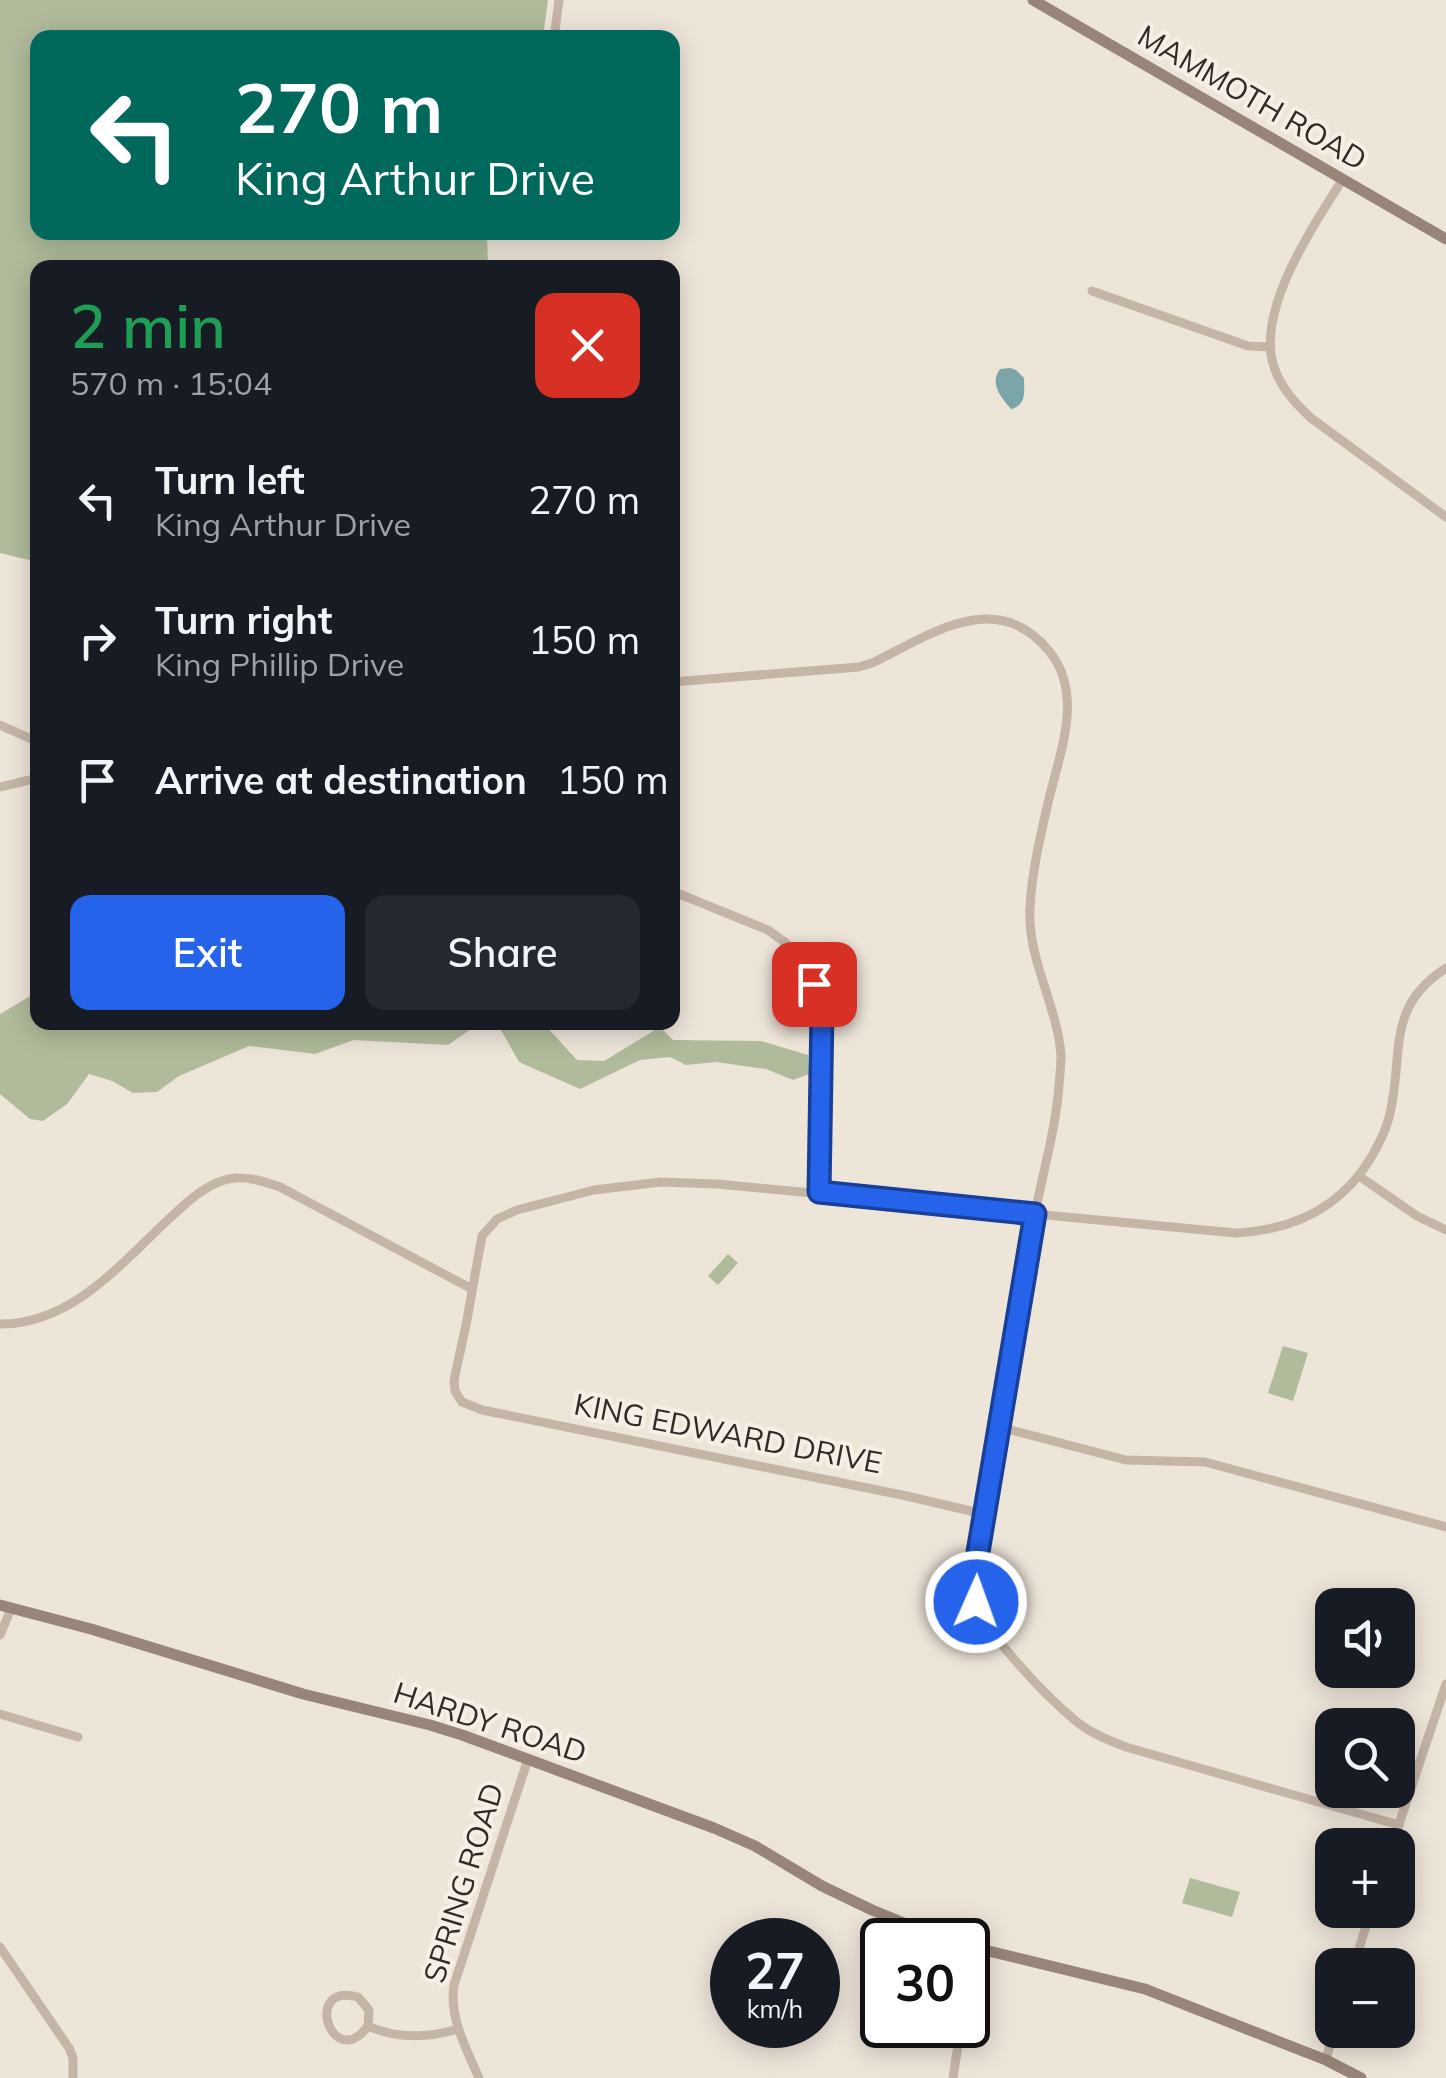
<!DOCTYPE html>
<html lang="en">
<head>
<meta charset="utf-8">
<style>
	:root { --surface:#171b24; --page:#242831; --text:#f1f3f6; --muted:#9ea1a6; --accent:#2563eb }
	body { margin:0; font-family:Mulish,sans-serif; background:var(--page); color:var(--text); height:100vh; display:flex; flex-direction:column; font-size:38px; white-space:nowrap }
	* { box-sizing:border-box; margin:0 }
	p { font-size:32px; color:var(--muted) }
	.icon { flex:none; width:55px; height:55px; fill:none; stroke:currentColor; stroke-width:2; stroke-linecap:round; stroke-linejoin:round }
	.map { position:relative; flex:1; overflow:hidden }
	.side { position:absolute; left:30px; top:260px; width:650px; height:770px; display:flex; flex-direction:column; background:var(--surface); border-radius:20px; box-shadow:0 5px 25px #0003 }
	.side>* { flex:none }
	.hud { position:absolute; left:30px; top:30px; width:650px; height:210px; border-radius:20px; box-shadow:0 5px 25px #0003; background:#00695c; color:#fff; overflow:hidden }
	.buttons { position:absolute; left:1315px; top:1588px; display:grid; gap:20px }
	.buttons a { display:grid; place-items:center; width:100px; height:100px; border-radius:20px; background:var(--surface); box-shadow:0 5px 25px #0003; font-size:50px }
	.speed { position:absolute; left:710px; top:1918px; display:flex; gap:20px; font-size:50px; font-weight:700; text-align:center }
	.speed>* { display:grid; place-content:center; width:130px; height:130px; border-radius:50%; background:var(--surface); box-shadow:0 5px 25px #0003; line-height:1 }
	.speed small { font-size:25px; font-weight:400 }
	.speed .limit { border:5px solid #111; border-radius:15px; background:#fff; color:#111 }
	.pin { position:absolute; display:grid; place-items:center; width:85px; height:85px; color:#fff; margin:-42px; border-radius:20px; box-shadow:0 5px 15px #0006 }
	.me { position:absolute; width:110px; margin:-55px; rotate:2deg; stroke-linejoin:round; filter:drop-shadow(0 0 8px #0008) }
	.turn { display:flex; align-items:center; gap:35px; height:210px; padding:0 40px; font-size:45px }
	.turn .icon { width:130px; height:130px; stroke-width:2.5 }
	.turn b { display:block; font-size:70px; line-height:85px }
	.round { display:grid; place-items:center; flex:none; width:105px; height:105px; border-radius:20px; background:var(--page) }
	.head { display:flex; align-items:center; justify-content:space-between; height:170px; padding:0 40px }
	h1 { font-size:60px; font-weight:600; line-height:75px; color:#1e9e55 }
	.action { display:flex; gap:20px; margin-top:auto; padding:20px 40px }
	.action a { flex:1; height:115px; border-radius:20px; background:var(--accent); color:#fff; font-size:40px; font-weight:600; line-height:115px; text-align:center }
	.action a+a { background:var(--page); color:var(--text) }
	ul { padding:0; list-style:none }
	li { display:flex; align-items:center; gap:30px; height:140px; padding:0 40px }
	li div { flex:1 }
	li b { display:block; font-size:38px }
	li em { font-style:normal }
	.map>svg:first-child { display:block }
	.green { fill:#b0bb9b }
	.water { fill:#7ba6a8 }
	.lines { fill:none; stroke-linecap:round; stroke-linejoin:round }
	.street { stroke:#c5b5a7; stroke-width:9 }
	.secondary { stroke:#988478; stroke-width:11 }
	.route-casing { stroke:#184099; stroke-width:25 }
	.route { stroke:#2563eb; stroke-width:18 }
	.labels { text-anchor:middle; stroke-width:8; stroke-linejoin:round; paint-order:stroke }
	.street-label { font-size:30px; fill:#322a26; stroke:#f7efe5 }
</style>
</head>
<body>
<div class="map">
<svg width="1446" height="2078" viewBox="0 0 1446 2078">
	<rect width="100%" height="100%" fill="#eee5d9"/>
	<!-- green -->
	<g class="green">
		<path d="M0,0H548L543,37L38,38V232L487,233L488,267L38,268L37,562L0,553Z"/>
		<path d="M37,992L38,1022L543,1023L577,1060L604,1061L660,1027L673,1040L761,1041L808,1055L809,1074L793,1080L766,1069L716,1062L686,1065L670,1057L640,1060L580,1089L519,1062L501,1030L471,1029L448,1045L354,1040L315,1054L249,1046L179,1076L157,1092L133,1093L112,1081L89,1074L67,1104L43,1121L30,1119L0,1094V1014Z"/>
		<path d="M728,1254L738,1263L718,1285L708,1276Z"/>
		<path d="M1283,1346L1308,1353L1293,1401L1268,1393Z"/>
		<path d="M1190,1878L1240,1892L1232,1917L1182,1903Z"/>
	</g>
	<!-- water -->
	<path class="water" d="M1010,368L1016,370L1024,378C1024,392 1027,405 1011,409C1001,397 989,384 1000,369Z"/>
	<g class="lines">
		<!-- street -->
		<g class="street">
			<path d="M554,38L559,0"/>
			<path d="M1343,179C1314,224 1255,311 1274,367C1281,388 1295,403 1311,418L1446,517"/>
			<path d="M1092,291L1248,346L1271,347"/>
			<path d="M672,682L859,667L872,663C928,636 996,586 1049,651C1085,695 1059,754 1048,803C1040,837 1032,872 1030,907C1027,959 1057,1004 1061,1055C1061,1064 1060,1075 1059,1085C1056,1129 1042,1175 1034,1219C1013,1335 995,1453 975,1569C975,1580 973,1591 976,1601C985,1634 1049,1699 1077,1722C1092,1734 1109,1740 1126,1747L1399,1825"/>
			<path d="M0,725L38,742"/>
			<path d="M0,787L38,778"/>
			<path d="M672,891L768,930L786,943L801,960L812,979L821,1011L819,1193"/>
			<path d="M1359,1176L1417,1216L1446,1230"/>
			<path d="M0,1324C73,1324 121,1263 171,1217C188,1201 210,1180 235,1178C251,1177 265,1182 280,1187L472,1289"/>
			<path d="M999,1427L1126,1460L1205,1462L1446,1527"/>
			<path d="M984,1514L902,1495L482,1410L462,1402L455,1391L454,1380L466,1325L482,1236L497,1219L517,1210L594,1190L661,1182L717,1184L1236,1233C1294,1230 1342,1207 1372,1156C1379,1143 1387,1129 1390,1113C1404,1054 1385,1007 1446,968"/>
			<path d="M0,1635L11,1609"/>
			<path d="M0,1714L78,1737"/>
			<path d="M1392,1845L1446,1684"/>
			<path d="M0,1947L69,2048L73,2058V2078"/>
			<path d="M1354,1965L1371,1910"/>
			<path d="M968,1989L974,1948"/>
			<path d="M368,2026L369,2010L358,1997C301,1982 333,2074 368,2026C397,2039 428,2038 458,2029"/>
			<path d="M1326,2060L1334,2030"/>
			<path d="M479,2078C466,2048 449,2018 454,1985L528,1759"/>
			<path d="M953,2078L961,2025"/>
		</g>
		<!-- secondary -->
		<g class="secondary">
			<path d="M1033,0L1446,239"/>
			<path d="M0,1605L91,1629L303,1694L430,1725L462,1735L714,1828L755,1846L822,1886L872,1910L945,1940"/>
			<path d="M968,1946L1145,1989L1326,2060L1361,2078"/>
		</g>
	</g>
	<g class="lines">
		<defs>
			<path id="route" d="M814,984L822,1011L819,1192L1035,1214L975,1570L976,1602"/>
		</defs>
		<!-- route casing -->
		<use href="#route" class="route-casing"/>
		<!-- route -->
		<use href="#route" class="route"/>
	</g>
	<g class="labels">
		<!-- street labels -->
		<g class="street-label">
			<text transform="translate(1252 98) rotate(30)" y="10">MAMMOTH ROAD</text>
			<text transform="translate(728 1434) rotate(11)" y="10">KING EDWARD DRIVE</text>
			<text transform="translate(490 1723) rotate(18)" y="10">HARDY ROAD</text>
			<text transform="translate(464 1883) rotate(-73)" y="10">SPRING ROAD</text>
		</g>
	</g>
</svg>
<div class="buttons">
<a><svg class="icon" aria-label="sound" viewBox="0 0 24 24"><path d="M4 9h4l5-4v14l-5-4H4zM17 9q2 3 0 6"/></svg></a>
<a><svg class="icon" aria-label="search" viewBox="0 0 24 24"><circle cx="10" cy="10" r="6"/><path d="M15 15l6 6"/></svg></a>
<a>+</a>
<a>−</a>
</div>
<div class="speed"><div>27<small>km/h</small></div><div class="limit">30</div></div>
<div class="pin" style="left:814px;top:984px;background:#d93025"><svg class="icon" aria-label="arrive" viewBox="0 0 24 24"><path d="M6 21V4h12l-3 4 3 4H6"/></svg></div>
<svg class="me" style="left:976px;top:1602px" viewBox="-20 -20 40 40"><circle r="17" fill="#2563eb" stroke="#fff" stroke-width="3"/><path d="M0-11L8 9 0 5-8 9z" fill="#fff"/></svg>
<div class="hud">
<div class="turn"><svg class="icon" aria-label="left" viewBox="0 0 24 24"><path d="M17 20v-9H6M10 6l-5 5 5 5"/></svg><div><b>270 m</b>King Arthur Drive</div></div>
</div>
<section class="side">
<div class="head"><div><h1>2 min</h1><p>570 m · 15:04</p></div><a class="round" style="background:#d93025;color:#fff"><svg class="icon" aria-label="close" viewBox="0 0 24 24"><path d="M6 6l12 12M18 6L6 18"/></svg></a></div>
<ul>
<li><svg class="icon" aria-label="left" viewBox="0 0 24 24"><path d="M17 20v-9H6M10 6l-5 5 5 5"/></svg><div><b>Turn left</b><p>King Arthur Drive</p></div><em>270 m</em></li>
<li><svg class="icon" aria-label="right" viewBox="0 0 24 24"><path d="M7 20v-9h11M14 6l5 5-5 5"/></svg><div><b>Turn right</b><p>King Phillip Drive</p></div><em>150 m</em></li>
<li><svg class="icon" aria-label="arrive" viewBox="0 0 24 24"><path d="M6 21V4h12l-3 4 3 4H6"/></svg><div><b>Arrive at destination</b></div><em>150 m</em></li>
</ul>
<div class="action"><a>Exit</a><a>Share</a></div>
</section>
</div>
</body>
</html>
